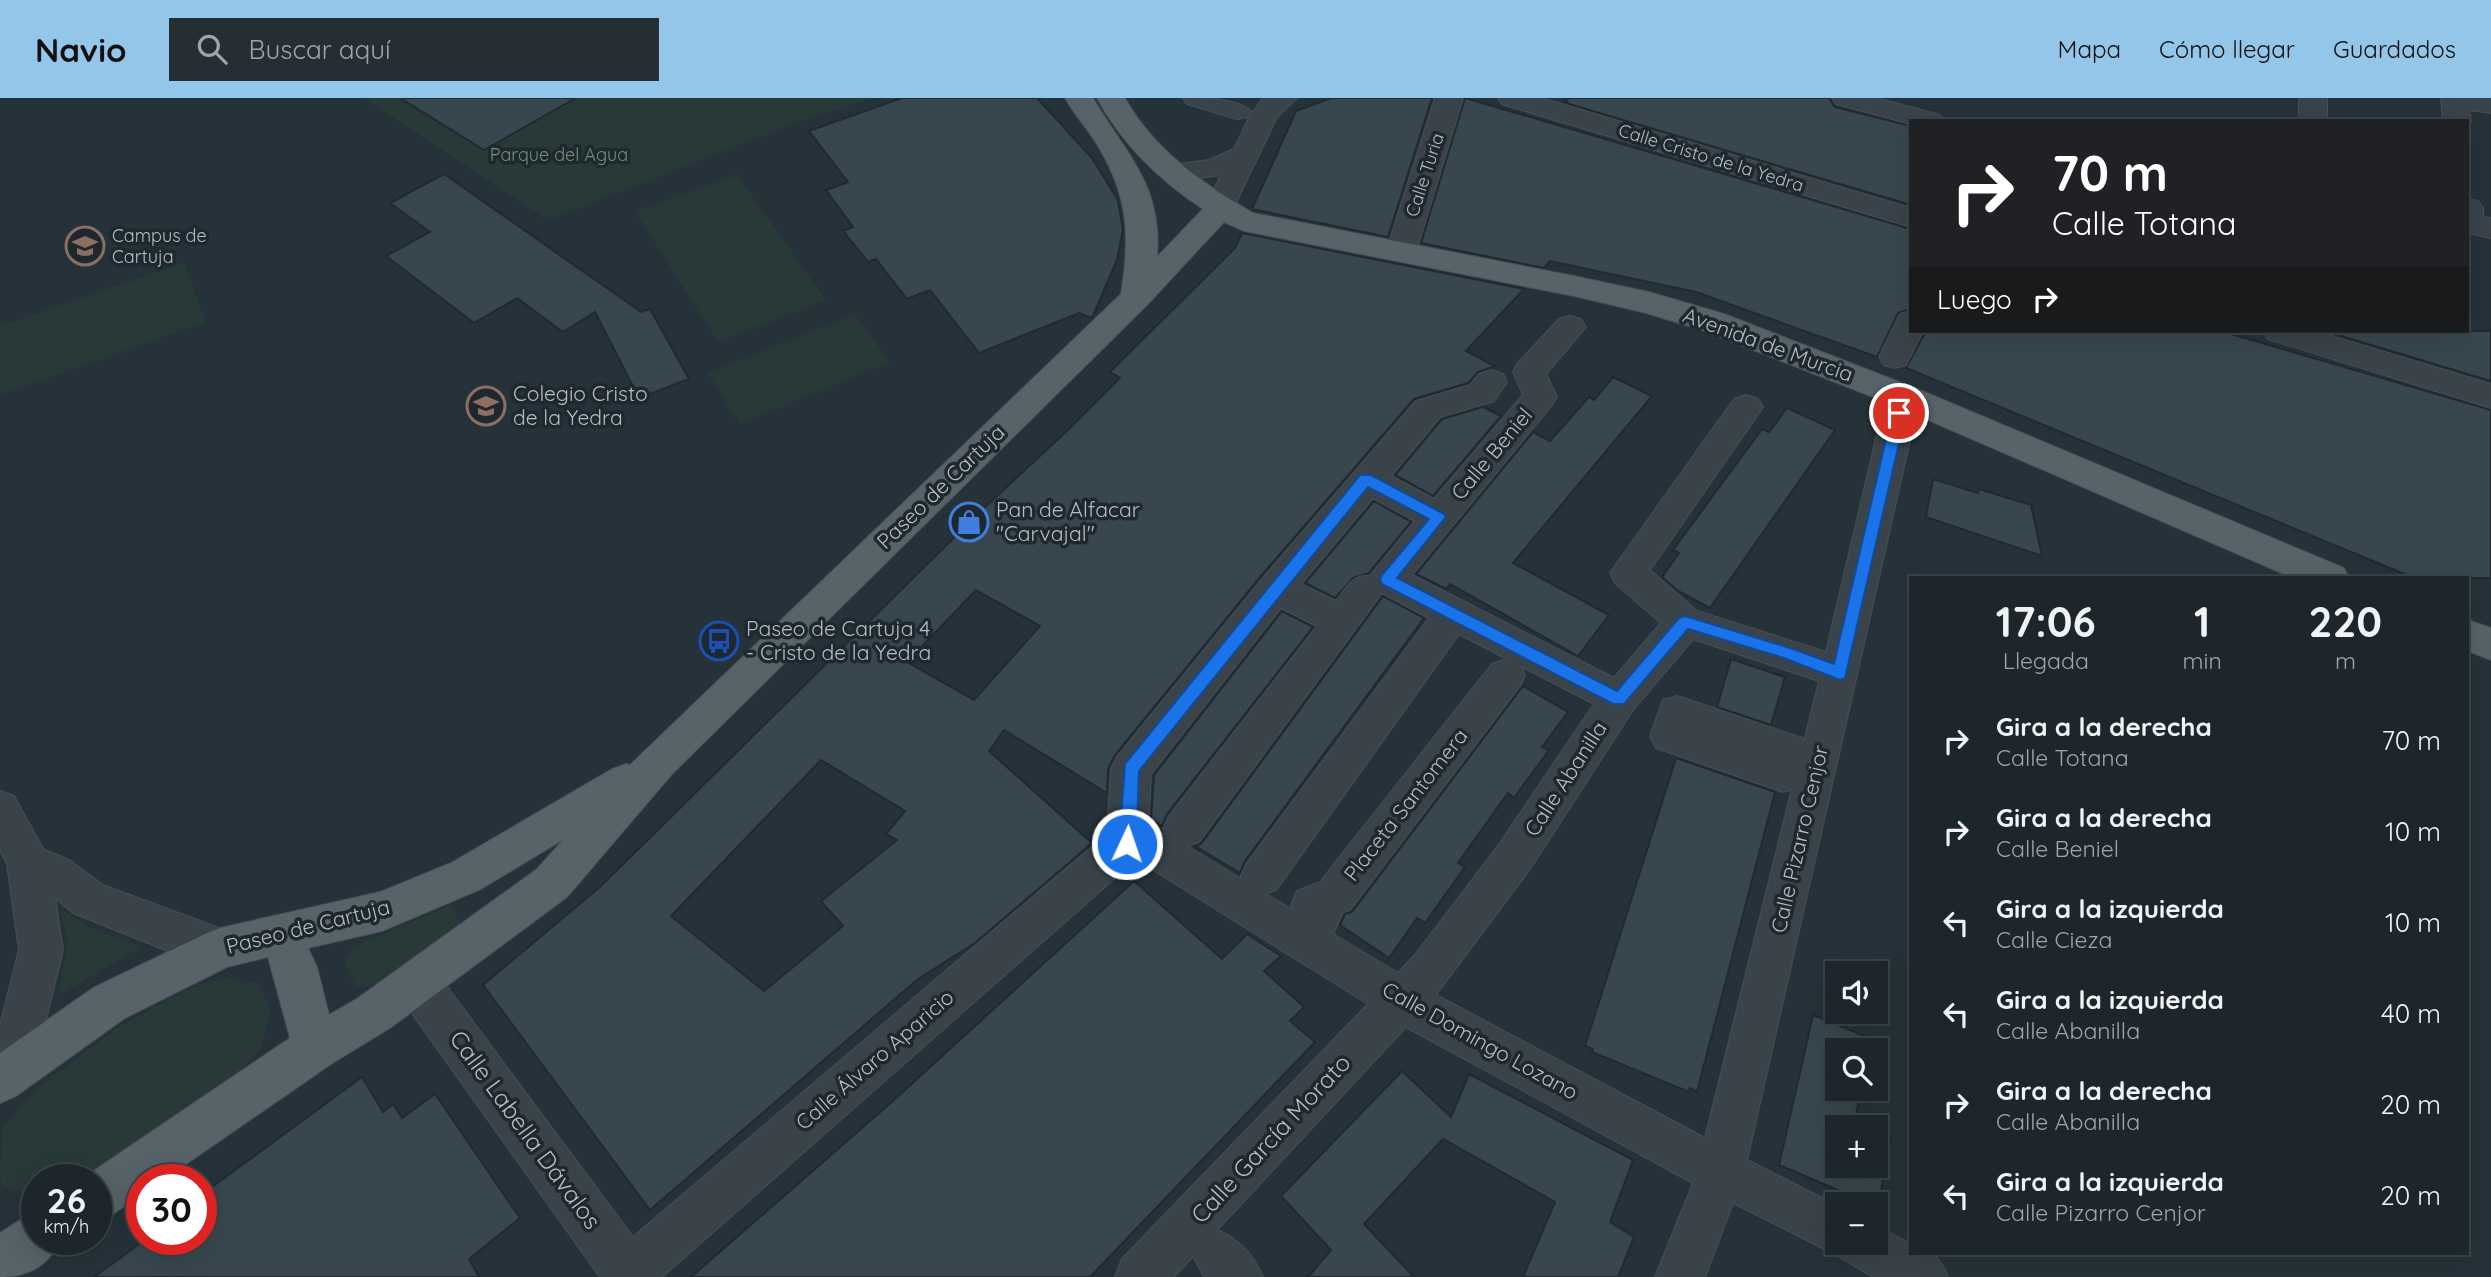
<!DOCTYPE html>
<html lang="es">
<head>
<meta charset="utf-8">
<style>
	:root { --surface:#1c262b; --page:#252e33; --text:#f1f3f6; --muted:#a0a5a9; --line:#3a4347; --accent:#94c6ea }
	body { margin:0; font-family:Quicksand,sans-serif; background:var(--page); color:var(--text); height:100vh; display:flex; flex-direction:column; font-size:26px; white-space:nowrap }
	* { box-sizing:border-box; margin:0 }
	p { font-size:23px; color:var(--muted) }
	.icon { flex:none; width:38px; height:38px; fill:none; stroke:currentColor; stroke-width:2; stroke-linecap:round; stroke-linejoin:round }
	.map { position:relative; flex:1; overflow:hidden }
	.drawer { position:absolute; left:1909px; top:478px; width:560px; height:679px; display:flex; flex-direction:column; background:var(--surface); border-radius:0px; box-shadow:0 7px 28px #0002,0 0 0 2px var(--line) }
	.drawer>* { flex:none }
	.top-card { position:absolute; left:1909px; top:21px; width:560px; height:214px; border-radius:0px; box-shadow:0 7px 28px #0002,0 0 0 2px var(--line); background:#202124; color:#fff; overflow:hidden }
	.buttons { position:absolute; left:1825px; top:863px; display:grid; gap:14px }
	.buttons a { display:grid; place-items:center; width:63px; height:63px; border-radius:0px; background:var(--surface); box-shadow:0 7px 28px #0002,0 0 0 2px var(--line); font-size:35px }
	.speed { position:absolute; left:21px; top:1066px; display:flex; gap:14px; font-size:35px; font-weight:700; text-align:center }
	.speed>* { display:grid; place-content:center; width:91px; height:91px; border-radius:50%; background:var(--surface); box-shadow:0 7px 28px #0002,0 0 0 2px var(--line); line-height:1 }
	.speed small { font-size:18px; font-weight:400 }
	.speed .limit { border:10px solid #d22; background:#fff; color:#111 }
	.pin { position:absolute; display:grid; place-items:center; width:60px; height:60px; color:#fff; margin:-30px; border:4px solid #fff; border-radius:50%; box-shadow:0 2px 7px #0007 }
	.me { position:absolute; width:77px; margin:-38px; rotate:3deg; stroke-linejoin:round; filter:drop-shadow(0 0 5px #0008) }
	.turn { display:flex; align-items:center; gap:24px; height:147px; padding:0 28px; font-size:32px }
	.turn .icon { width:91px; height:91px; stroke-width:2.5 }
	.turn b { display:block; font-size:49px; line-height:60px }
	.then { display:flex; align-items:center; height:66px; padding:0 28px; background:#0003; gap:14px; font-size:26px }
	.eta { display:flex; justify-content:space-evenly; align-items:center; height:119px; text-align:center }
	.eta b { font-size:42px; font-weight:700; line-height:49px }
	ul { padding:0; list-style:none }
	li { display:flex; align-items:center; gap:21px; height:91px; padding:0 28px }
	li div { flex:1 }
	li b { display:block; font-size:26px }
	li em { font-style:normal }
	header { display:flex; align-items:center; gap:42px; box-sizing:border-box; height:98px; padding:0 35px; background:var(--accent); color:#111 }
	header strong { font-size:33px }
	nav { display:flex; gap:38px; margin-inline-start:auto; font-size:24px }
	.search { width:490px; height:63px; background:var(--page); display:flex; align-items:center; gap:18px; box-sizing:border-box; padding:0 24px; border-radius:0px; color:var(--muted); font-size:26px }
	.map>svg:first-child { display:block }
	.green { fill:#283a38 }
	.building { fill:#38474f; stroke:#202a30; stroke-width:2; fill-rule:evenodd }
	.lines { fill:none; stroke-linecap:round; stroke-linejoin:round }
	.minor-casing { stroke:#454f55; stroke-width:2 }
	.major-casing { stroke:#454f55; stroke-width:2 }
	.minor { fill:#394349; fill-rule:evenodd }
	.major { fill:#576269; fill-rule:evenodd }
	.route { fill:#1a73e8; stroke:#114b97; stroke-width:2 }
	.labels { text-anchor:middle; stroke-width:7; stroke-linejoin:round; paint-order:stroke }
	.far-park-label { font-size:18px; fill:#6f9370; stroke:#1e282e }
	.far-street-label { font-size:18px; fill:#b5bec5; stroke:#1e282e }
	.far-poi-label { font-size:18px; fill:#b5bec5; stroke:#1e282e; text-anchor:start }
	.street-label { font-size:21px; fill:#b5bec5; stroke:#1e282e }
	.poi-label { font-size:21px; fill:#b5bec5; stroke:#1e282e; text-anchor:start }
	.near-street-label { font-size:24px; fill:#b5bec5; stroke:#1e282e }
</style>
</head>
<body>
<header>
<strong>Navio</strong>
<div class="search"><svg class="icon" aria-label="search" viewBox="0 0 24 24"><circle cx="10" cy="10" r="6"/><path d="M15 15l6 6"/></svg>Buscar aquí</div>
<nav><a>Mapa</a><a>Cómo llegar</a><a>Guardados</a></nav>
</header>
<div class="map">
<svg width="2491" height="1179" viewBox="0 0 2491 1179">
	<rect width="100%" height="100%" fill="#263239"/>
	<!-- green -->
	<g class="green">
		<path d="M364,0H873L798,24L549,122Z"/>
		<path d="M737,77L826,202L718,244L635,113Z"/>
		<path d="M184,165L206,224L0,297V228Z"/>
		<path d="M855,216L890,264L740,326L708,275Z"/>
		<path d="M451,807L463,831L375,886L356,889L344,863L353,849Z"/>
		<path d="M59,810L91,830L141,849L59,897L68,844Z"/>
		<path d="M225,879L259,886L271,913L260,951L226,989L154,1040L79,1081L37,1082V1095L32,1096L4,1089L0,1081L2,1030L35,993L114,932L184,893Z"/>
	</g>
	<!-- building -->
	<g class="building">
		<path d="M400,0H576L484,52Z"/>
		<path d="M902,0H1037L1092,60L1118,102L1123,132L1117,162L1092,220L1079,215L979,255L930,192L907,201L876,161L868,164L843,133L853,129L826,92L848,84L809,33Z"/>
		<path d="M1331,0H1432L1388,139L1252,111L1296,13Z"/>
		<path d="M1465,0L1911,131V211L1898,215L1877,259L1696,194L1550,163L1544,170L1421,145Z"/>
		<path d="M1564,0H1829L1835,9L1911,28V107L1569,6Z"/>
		<path d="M444,76L641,214L650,211L689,281L639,300L595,214L563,234L517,200L474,225L386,158L430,134L390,105Z"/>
		<path d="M1242,135L1524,191L1466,253L1495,268L1478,274L1468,285L1414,301L1261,478L1115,657L1108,671L1107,695L1004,632L989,653L1092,745L975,845L918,881L650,1112L483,887L601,788L982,412L1070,330L1120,280L1110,274L1235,150ZM976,492L1040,528L974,602L907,564ZM821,662L905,713L886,736L897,742L821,803L843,828L764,893L671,818Z"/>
		<path d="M1926,233H2221L2491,312V480H2414L1906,270Z"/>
		<path d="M2340,233H2491V283L2341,238Z"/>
		<path d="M1613,279L1652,298L1513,465L1609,517L1578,558L1450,486L1446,491L1416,476L1533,334L1550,343L1589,299L1594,302Z"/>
		<path d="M1483,309L1501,318L1433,398L1395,377L1442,321Z"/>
		<path d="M1787,310L1835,332L1710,510L1678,493L1662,479L1679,455L1673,452L1762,331L1769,334Z"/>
		<path d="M1933,381L1978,395L1979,391L2031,407L2042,458L1926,419Z"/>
		<path d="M1374,403L1411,424L1369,475L1353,480L1335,500L1305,485Z"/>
		<path d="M1383,498L1424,520L1245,763L1240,775L1195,748L1201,746Z"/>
		<path d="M1282,513L1313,529L1167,716L1162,728L1151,721L1154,677Z"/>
		<path d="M1731,561L1785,579L1771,627L1717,609Z"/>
		<path d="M1523,588L1568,614L1542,649L1549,652L1514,700L1508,695L1458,765L1465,769L1425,825L1417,820L1389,860L1340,827L1345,816L1352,814Z"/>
		<path d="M1676,660L1775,694L1697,994L1690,990L1689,994L1592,954L1593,951L1585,948Z"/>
		<path d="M1134,783L1222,861L1247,836L1281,858L1264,873L1304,909L1290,923L1315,944L1090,1179H691L894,1002Z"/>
		<path d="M1813,917L1872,941L1870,952H1838V990H1862L1854,1024L1866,1029H1838V1068H1876V1033L1891,1039L1878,1109L1779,1067Z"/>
		<path d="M1402,973L1451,1019L1469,976L1633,1062L1610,1124L1634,1139L1618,1179H1523L1555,1104L1443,1041L1364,1126L1414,1179H1308L1331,1152L1281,1098Z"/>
		<path d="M362,979L383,1014L393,1006L402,1020L435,996L520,1120L469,1161L479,1179H94L146,1141H201V1097Z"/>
	</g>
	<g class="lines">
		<defs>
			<g id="minor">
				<path d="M1183,0C1203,0 1238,0 1251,13L1247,19L1237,21L1187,6Z"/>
				<path d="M1263,0H1297L1277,19L1230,117L1220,119L1210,117L1205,110L1221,77L1174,83L1164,80L1160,74L1164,68L1209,62L1234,51L1250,18Z"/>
				<path d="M1435,0H1463L1416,154L1412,161L1401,164L1390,161L1386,154Z"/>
				<path d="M1498,0H1541L1911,110V129L1502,6Z"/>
				<path d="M1832,0H1877L1940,17L1944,23H1911V26L1836,6Z"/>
				<rect x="2299" y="0" width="28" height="23"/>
				<path d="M2441,0H2491V15L2469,12L2471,23L2468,28V23H2443Z"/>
				<path d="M2468,101L2478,103L2483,110V119L2491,120V140L2468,135Z"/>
				<path d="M1911,213V233H1923L1906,267L1895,270L1884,267L1879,259L1900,216Z"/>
				<path d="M1570,218L1581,221L1586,229L1546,276L1557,299L1552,307L1412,477L1614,580L1661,525L1615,485L1610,475L1734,301L1746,297L1758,301L1763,309L1650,472L1697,513L1826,554L1886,298L1891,290L1903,286L1915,290L1920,298L1747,1062L1838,1108V1144H1876V1128L1911,1146V1155C1935,1155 1939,1157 1948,1179H1873L1838,1158L1733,1105L1705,1179H1655L1693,1085L1406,929L1217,1132C1240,1142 1253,1156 1263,1179H1204L1193,1158L1174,1179H1115L1122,1161L1368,906L1150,770L1132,765L662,1179H600L401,900L395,885L401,870L417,864L433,870L633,1139L1107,736L1111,671L1117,659L1263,480L1416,303L1470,287L1479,276L1491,272L1503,276L1507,284L1494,303L1440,319L1391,378L1434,401L1523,297L1513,274L1517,266L1559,221ZM1373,400L1415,423L1370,478C1353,476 1346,490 1336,503L1301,486ZM1382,495L1429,520L1247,765L1241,778L1243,782L1187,748L1199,744ZM1281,510L1317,528L1169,718L1163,731L1166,737L1148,731L1151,676ZM1459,536L1511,563L1506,561L1492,566L1320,784L1297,793L1291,807L1293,812L1266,796L1277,791ZM1693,541L1819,583L1804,644L1802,640L1677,598L1663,602L1650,638L1656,650L1783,694L1792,691L1705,1040L1436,897L1530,771L1633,612ZM1521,568L1594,606L1500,745L1415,857L1398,875L1333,836L1343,814L1350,812L1520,588L1525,577Z"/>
				<path d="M2263,233H2315L2491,286V310L2268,241Z"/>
				<path d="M0,693L14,698L43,751L69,762L103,787L235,836L242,850L235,864L220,870L173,855L73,815L55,800L63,852L45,926L19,995L3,1002L0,1000V927L19,852L7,766L0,752Z"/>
			</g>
			<g id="major">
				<path d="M1065,0H1093C1126,57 1163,86 1157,159L1203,111C1159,82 1122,46 1097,0H1125C1153,51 1203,86 1253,115L1574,178L1649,194L1724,216L1915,290L2344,470L2349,480H2293L1891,306L1702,232L1646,215L1574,198L1244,133L1224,124L1147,207L672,676L567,799L390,930L331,966L163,1082H142V1096L113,1116L96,1123V1082H80L290,940L268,859L227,869L125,920L16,998L0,1005V955L93,890L205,836L220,830L380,794L451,765L612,671L626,666L630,667L1121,196C1131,134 1128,94 1093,40C1084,27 1073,14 1065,0ZM564,741L537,771L358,900L329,917L317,869L308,850L382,833L481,791Z"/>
				<path d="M2468,522L2491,530V562L2468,553Z"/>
				<path d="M37,1115V1141H61C49,1168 28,1179 0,1179V1135L20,1122Z"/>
			</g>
		</defs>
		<!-- minor casing -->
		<use href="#minor" class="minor-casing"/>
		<!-- major casing -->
		<use href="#major" class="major-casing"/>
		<!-- minor -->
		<use href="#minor" class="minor"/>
		<!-- major -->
		<use href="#major" class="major"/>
	</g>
	<!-- route -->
	<path class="route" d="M1899,310L1906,315L1845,580L1840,582L1784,560L1688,531L1624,606H1613L1382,486L1380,481L1382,477L1429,421L1368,389L1139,673L1136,746L1133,752L1127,754L1121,752L1119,746L1125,666L1360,377H1371L1444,416L1446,419L1397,480L1617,593L1679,520L1685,518L1787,549L1834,566L1892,315Z"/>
	<!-- icons -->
	<defs>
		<symbol id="university-ring" viewBox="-11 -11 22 22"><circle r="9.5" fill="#1e282e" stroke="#8d6e63" stroke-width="1.5"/><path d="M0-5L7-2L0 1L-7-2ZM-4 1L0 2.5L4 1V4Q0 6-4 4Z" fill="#8d6e63"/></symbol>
		<symbol id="school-ring" viewBox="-11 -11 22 22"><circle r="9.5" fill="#1e282e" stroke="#8d6e63" stroke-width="1.5"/><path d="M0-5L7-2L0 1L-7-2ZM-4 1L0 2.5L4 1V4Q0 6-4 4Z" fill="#8d6e63"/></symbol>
		<symbol id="shop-ring" viewBox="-11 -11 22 22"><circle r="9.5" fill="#1e282e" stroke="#3f7fe0" stroke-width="1.5"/><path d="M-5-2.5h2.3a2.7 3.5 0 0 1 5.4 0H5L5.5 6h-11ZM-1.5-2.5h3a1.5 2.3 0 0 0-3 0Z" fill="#3f7fe0"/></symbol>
		<symbol id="bus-ring" viewBox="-11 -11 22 22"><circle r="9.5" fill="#1e282e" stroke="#1a4fb4" stroke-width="1.5"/><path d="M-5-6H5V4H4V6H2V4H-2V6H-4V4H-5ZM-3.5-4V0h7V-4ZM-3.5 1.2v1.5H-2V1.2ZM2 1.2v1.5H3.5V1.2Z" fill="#1a4fb4"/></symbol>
	</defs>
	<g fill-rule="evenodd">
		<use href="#university-ring" x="63" y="126" width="44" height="44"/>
		<use href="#school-ring" x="464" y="286" width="44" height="44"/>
		<use href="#shop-ring" x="947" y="402" width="44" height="44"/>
		<use href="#bus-ring" x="697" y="521" width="44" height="44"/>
	</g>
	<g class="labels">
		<!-- far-park labels -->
		<g class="far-park-label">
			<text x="559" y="63">Parque del Agua</text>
		</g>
		<!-- far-street labels -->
		<g class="far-street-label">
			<text transform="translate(1711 60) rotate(17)" y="6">Calle Cristo de la Yedra</text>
			<text transform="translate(1425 77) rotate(-72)" y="6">Calle Turia</text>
		</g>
		<!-- far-poi labels -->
		<g class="far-poi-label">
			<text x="112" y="144">Campus de<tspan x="112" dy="21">Cartuja</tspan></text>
		</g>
		<!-- street labels -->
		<g class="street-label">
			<text transform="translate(1768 247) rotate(20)" y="7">Avenida de Murcia</text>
			<text transform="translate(1492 356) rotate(-50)" y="7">Calle Beniel</text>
			<text transform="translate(941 389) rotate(-44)" y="7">Paseo de Cartuja</text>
			<text transform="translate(1566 681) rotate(-57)" y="7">Calle Abanilla</text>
			<text transform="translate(1406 707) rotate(-52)" y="7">Placeta Santomera</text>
			<text transform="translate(1800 741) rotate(-77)" y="7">Calle Pizarro Cenjor</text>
			<text transform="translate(308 829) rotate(-14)" y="7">Paseo de Cartuja</text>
			<text transform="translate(1480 943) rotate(29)" y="7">Calle Domingo Lozano</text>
			<text transform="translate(875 962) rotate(-41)" y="7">Calle Álvaro Aparicio</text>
		</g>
		<!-- poi labels -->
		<g class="poi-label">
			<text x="513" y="303">Colegio Cristo<tspan x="513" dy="24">de la Yedra</tspan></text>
			<text x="996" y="419">Pan de Alfacar<tspan x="996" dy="24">"Carvajal"</tspan></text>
			<text x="746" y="538">Paseo de Cartuja 4<tspan x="746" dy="24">- Cristo de la Yedra</tspan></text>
		</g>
		<!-- near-street labels -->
		<g class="near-street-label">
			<text transform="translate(525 1032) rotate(54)" y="8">Calle Labella Dávalos</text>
			<text transform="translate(1271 1041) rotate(-47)" y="8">Calle García Morato</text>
		</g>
	</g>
</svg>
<div class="buttons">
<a><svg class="icon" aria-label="sound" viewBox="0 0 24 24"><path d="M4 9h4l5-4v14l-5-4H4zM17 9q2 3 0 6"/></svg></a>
<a><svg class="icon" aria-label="search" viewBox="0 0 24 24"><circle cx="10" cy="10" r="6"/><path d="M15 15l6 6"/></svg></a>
<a>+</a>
<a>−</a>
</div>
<div class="speed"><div>26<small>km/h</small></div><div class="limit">30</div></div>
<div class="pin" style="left:1899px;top:315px;background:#d93025"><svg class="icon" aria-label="arrive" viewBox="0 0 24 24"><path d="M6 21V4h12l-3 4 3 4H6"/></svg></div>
<svg class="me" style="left:1127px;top:746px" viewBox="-20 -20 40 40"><circle r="17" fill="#1a73e8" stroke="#fff" stroke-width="3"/><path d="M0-11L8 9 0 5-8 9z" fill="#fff"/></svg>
<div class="top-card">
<div class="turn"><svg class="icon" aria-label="right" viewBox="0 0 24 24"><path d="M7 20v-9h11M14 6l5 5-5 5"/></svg><div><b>70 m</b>Calle Totana</div></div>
<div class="then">Luego<svg class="icon" aria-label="right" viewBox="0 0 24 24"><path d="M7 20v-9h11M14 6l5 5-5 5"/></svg></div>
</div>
<section class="drawer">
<div class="eta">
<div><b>17:06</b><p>Llegada</p></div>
<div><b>1</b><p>min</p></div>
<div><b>220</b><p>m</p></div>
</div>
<ul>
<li><svg class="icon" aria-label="right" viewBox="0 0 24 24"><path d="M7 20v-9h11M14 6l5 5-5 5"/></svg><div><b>Gira a la derecha</b><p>Calle Totana</p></div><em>70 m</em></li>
<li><svg class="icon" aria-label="right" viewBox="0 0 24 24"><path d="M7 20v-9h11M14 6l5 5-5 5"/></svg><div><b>Gira a la derecha</b><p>Calle Beniel</p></div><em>10 m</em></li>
<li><svg class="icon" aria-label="left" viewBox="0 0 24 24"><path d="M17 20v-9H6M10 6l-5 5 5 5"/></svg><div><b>Gira a la izquierda</b><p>Calle Cieza</p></div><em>10 m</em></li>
<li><svg class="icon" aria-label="left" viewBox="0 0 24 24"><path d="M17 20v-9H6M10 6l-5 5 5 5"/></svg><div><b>Gira a la izquierda</b><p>Calle Abanilla</p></div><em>40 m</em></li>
<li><svg class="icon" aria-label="right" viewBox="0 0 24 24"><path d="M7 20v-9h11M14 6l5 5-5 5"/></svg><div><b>Gira a la derecha</b><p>Calle Abanilla</p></div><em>20 m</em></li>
<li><svg class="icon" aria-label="left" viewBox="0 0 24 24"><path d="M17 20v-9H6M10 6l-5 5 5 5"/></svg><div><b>Gira a la izquierda</b><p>Calle Pizarro Cenjor</p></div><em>20 m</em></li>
</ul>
</section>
</div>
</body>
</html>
